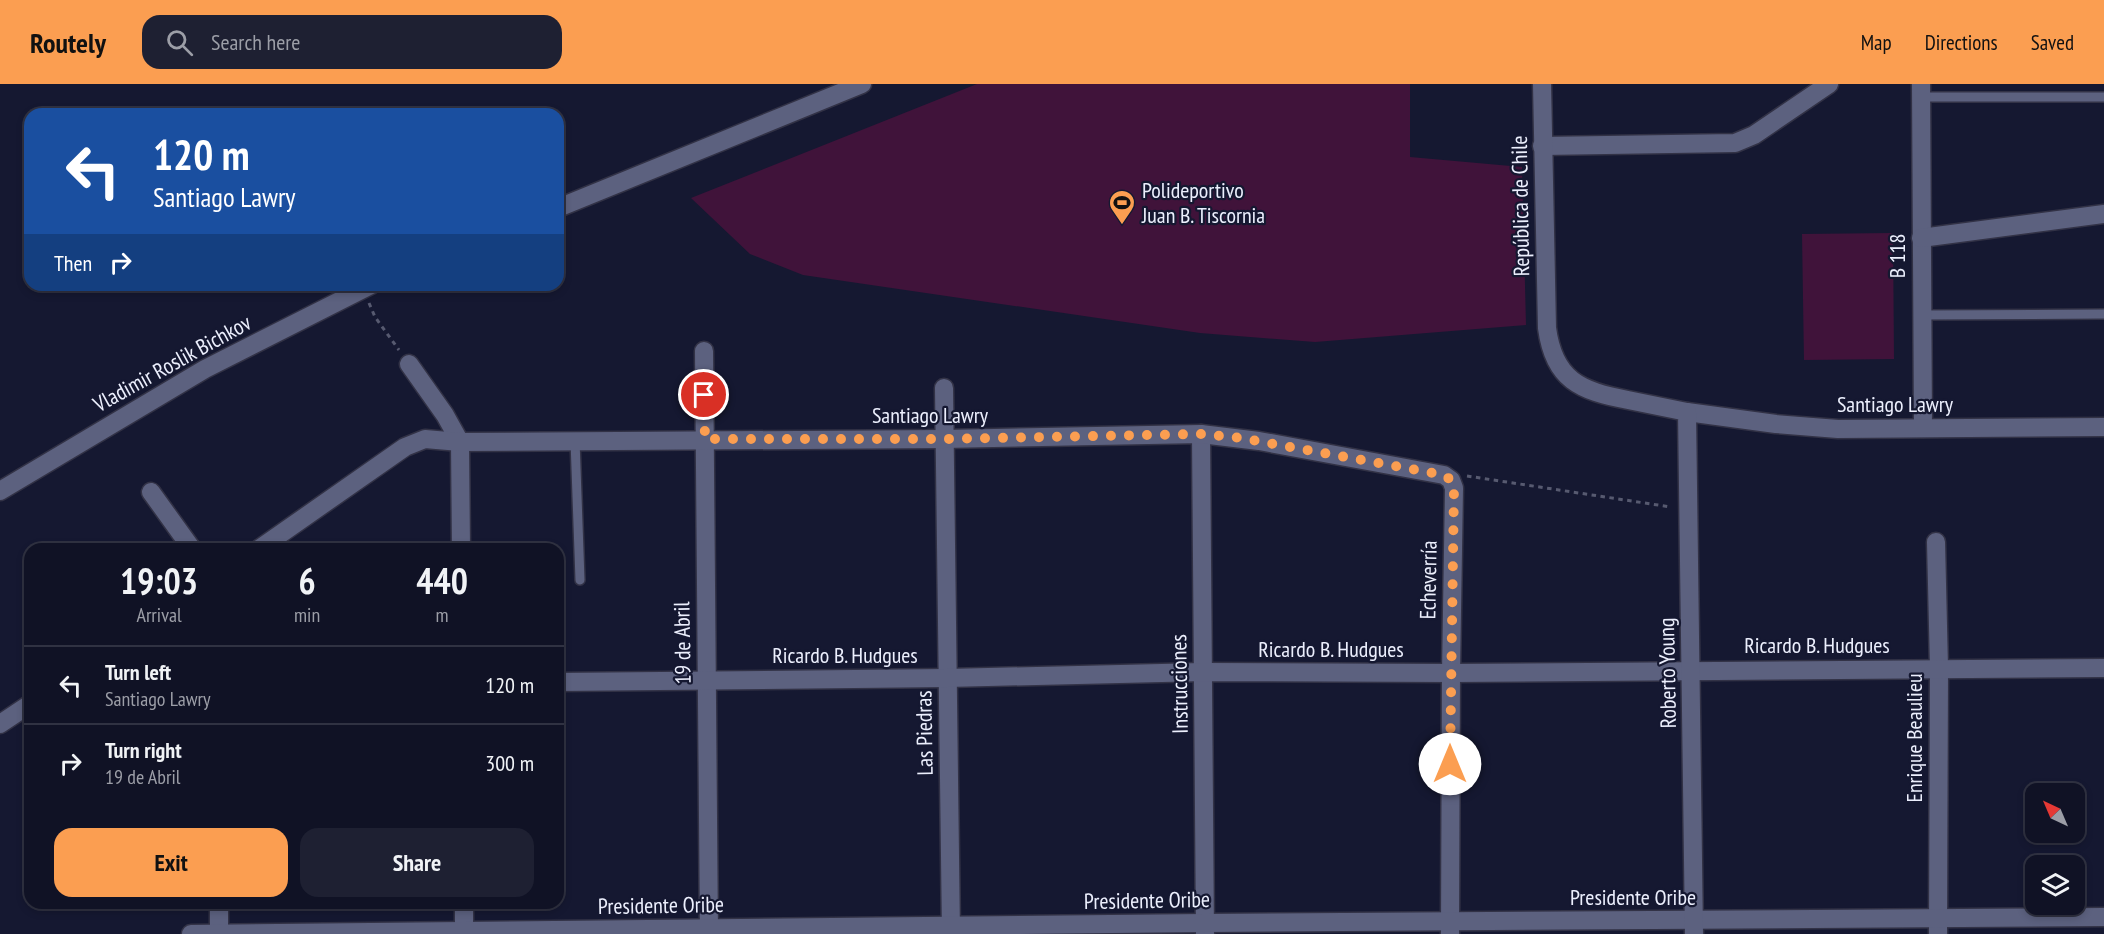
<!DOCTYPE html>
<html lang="en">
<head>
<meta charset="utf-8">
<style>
	:root { --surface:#101225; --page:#1e2032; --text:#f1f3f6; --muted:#9c9ea7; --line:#303242; --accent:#fb9e51 }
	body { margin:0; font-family:"PT Sans Narrow",sans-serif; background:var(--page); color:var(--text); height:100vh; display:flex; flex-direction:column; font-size:22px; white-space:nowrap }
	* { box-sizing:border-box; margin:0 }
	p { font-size:20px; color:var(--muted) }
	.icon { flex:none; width:33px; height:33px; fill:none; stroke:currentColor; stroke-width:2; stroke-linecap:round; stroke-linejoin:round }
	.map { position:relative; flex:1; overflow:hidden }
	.panel { position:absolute; left:24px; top:459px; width:540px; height:366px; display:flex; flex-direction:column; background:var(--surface); border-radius:18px; box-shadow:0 3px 9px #0003,0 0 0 2px var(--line) }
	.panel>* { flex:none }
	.guide { position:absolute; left:24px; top:24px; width:540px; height:183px; border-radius:18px; box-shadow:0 3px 9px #0003,0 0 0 2px var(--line); background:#1a4fa0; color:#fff; overflow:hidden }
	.needle { width:39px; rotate:316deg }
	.buttons { position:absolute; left:2025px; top:699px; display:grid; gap:12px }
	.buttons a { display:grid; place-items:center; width:60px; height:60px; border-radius:12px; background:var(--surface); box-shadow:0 3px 9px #0003,0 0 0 2px var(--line); font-size:30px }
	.pin { position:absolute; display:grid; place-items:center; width:51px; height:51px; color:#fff; margin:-26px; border:3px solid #fff; border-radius:50%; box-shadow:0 2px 6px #0007 }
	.me { position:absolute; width:66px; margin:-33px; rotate:0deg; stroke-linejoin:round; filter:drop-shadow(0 0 4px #0008) }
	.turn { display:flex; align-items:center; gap:21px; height:126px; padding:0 30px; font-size:27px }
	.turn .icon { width:78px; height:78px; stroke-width:2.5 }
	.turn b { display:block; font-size:42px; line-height:51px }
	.then { display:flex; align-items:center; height:57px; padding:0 30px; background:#0003; gap:12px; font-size:22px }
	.eta { display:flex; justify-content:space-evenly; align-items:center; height:102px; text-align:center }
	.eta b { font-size:36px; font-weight:700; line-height:42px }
	.cta { display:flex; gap:12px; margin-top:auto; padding:12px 30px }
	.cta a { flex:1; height:69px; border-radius:18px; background:var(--accent); color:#111; font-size:24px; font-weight:700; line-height:69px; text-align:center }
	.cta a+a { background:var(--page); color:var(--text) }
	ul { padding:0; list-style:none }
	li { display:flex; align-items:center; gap:18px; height:78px; padding:0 30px; border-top:2px solid var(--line) }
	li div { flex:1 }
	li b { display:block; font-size:22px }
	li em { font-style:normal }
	header { display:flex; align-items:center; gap:36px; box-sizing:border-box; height:84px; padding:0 30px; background:var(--accent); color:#111 }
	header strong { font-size:28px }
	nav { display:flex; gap:33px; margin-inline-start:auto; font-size:21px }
	.search { width:420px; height:54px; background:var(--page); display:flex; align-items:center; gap:15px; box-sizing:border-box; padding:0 21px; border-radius:18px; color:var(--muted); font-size:22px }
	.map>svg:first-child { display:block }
	.green { fill:#40133a }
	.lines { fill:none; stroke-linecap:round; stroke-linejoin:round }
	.lane-casing { stroke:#323246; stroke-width:12 }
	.street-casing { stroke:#323246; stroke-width:21 }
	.secondary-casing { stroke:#323246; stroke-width:21 }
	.path { stroke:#575a70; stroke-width:3; stroke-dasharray:4.5 4.5; stroke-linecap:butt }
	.lane { stroke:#5c617f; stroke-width:9 }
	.street { stroke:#5c617f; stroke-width:18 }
	.secondary { stroke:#5c617f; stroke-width:18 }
	.route { stroke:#fb9e51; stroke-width:10; stroke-dasharray:0 18 }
	.labels { text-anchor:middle; stroke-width:4.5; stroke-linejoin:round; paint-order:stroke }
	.poi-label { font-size:22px; fill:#eceffd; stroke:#151831; text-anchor:start }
	.street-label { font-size:22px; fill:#eceffd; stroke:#151831 }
</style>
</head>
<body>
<header>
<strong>Routely</strong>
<div class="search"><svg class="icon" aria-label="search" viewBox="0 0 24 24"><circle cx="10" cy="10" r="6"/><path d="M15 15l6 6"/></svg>Search here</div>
<nav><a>Map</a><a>Directions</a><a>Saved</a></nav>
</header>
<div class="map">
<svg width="2104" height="850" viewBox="0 0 2104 850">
	<rect width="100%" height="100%" fill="#151831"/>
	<!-- green -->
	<g class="green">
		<path d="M977,0H1410V73L1522,83L1526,241L1315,258L1200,249L803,191L750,170L691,114Z"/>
		<path d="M1893,149L1894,275L1804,276L1802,150Z"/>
	</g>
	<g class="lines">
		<defs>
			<g id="lane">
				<path d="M1921,13H2104"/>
				<path d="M1922,231L2104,230"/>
				<path d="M575,356L580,496"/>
			</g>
			<g id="street">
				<path d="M1921,0L1923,344"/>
				<path d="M1542,62L1735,59L1754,51L1829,0"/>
				<path d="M1921,154L2104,130"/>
				<path d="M704,267L709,850"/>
				<path d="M409,280L445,331L460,358L461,465"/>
				<path d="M944,304L951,850"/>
				<path d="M1687,328L1776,340L1838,345L2104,343"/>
				<path d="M1201,350L1205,850"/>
				<path d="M151,408L192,465"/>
				<path d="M1936,458L1939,584L1938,850"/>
				<path d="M259,465L405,363L425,355L460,358L944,355L1201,350L1259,357L1444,391L1451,396L1454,404L1451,589L1450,850"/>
				<path d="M558,598L947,594L1203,588L1451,589L2104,584"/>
				<path d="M0,640L30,620"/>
				<path d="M219,819V850"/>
				<path d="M464,819V850"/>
				<path d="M191,850L1205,839L2104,833"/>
			</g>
			<g id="secondary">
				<path d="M1542,0L1547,244C1554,296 1580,307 1628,316C1647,320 1667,324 1687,328L1694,850"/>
				<path d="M558,124L862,0"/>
				<path d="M0,407L205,285L371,201"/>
			</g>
		</defs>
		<!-- lane casing -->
		<use href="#lane" class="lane-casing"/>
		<!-- street casing -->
		<use href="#street" class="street-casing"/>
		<!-- secondary casing -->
		<use href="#secondary" class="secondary-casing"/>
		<!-- path -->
		<g class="path">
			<path d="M369,219L375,233L399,266"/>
			<path d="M1467,392L1671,423"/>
		</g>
		<!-- lane -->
		<use href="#lane" class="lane"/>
		<!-- street -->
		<use href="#street" class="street"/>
		<!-- secondary -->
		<use href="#secondary" class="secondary"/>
	</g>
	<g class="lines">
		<!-- route -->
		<path class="route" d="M704,311L705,355H944L1201,350L1241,354L1444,391L1451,396L1454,404L1450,680"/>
	</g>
	<!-- icons -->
	<defs>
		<symbol id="stadium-pin" viewBox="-11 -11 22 30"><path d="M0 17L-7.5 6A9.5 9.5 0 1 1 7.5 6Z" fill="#fb9e51" stroke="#151831"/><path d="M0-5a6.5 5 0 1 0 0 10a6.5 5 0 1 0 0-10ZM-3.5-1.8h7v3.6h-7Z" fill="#111"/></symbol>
	</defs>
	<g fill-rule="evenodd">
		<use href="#stadium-pin" x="1107" y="104" width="30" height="40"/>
	</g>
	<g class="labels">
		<!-- poi labels -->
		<g class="poi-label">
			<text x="1142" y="114">Polideportivo<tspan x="1142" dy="25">Juan B. Tiscornia</tspan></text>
		</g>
		<!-- street labels -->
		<g class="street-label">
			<text transform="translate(1520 122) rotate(-91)" y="8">República de Chile</text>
			<text transform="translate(1897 172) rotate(-90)" y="8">B 118</text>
			<text transform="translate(172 279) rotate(-29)" y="8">Vladimir Roslik Bichkov</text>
			<text x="1895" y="328">Santiago Lawry</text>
			<text x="930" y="339">Santiago Lawry</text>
			<text transform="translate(1428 496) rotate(-89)" y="8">Echeverría</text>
			<text transform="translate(682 559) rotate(-91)" y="8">19 de Abril</text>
			<text x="1817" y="569">Ricardo B. Hudgues</text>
			<text x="1331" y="573">Ricardo B. Hudgues</text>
			<text x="845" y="579">Ricardo B. Hudgues</text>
			<text transform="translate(1667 589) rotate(-91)" y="8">Roberto Young</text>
			<text transform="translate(1179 600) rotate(-91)" y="8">Instrucciones</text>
			<text transform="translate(924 649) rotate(-91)" y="8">Las Piedras</text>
			<text transform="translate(1914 654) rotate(-90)" y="8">Enrique Beaulieu</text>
			<text x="1633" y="821">Presidente Oribe</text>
			<text transform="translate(1147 816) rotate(-1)" y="8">Presidente Oribe</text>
			<text transform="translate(661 821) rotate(-1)" y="8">Presidente Oribe</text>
		</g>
	</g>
</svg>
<div class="buttons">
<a><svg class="needle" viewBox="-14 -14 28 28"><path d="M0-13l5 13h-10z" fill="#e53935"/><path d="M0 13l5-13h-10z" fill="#9c9ea7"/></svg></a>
<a><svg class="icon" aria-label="layers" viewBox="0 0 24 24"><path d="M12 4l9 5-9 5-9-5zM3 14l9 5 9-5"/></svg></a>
</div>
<div class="pin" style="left:704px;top:311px;background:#d93025"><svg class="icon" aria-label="arrive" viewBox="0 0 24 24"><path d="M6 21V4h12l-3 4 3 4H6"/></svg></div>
<svg class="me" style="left:1450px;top:680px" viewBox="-20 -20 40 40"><circle r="19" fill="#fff"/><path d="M0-13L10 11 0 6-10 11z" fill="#fb9e51"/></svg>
<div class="guide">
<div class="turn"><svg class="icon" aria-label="left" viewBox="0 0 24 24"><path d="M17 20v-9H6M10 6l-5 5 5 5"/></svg><div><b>120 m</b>Santiago Lawry</div></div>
<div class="then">Then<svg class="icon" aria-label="right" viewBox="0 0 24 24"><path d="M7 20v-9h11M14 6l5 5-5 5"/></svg></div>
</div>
<section class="panel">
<div class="eta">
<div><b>19:03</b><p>Arrival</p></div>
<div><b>6</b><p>min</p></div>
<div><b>440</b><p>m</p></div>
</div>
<ul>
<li><svg class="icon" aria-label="left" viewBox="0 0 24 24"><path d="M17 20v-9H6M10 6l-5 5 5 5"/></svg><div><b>Turn left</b><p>Santiago Lawry</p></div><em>120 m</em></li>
<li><svg class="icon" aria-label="right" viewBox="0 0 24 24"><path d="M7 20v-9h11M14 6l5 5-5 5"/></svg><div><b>Turn right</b><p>19 de Abril</p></div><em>300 m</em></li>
</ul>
<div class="cta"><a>Exit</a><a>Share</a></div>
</section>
</div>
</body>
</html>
